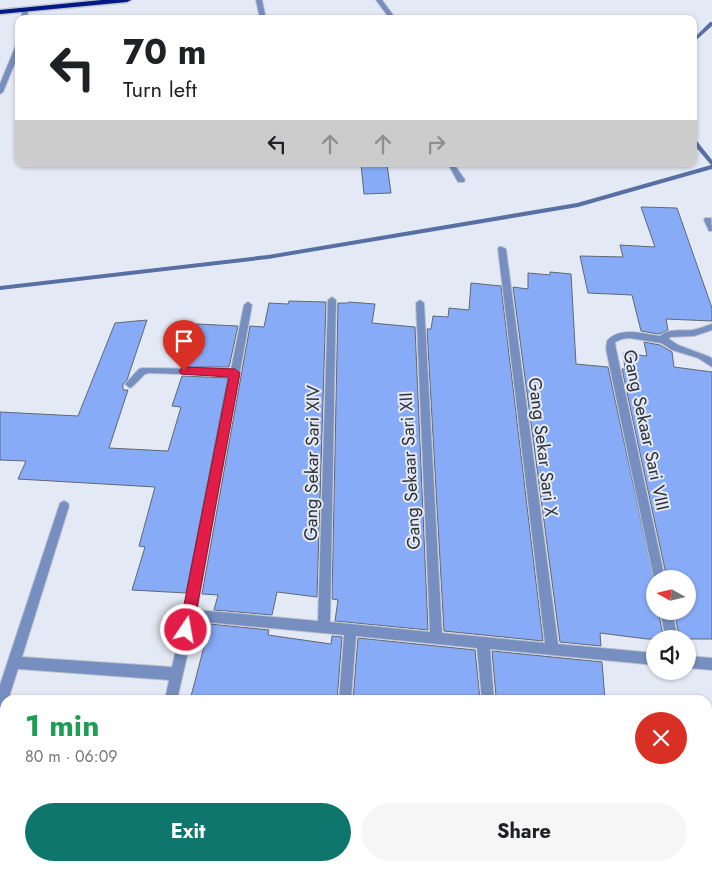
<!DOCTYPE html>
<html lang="en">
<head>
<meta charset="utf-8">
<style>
	:root { --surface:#fff; --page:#f6f6f6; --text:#202124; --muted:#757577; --accent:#0f766e }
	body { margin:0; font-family:Jost,sans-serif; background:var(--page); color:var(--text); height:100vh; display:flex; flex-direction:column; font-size:19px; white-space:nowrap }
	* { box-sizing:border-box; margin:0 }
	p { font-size:16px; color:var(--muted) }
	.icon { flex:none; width:28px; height:28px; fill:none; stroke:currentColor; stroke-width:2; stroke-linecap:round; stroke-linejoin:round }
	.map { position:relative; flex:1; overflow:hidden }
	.side { position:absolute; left:0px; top:695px; width:712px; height:176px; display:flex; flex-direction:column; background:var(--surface); border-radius:15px 15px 0 0; box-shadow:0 1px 4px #0004 }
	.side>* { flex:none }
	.hud { position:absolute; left:15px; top:15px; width:682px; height:152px; border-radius:10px; box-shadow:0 1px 4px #0004; background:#fff; color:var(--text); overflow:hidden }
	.needle { width:32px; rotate:278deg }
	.fabs { position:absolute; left:646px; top:570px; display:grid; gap:10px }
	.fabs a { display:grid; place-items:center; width:50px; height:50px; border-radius:50%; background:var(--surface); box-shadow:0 1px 4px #0004; font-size:25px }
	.pin { position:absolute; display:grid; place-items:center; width:42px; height:42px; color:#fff; margin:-51px -21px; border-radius:50% 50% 50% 0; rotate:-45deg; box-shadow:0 0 5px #0007 }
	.pin .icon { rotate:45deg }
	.me { position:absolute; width:55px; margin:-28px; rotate:12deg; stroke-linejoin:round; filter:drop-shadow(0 0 4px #0008) }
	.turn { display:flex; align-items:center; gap:18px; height:105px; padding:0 25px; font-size:22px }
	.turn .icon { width:65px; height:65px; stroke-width:2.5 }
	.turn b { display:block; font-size:35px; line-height:42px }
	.lanes { display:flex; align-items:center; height:48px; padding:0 25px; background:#0003; justify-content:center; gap:25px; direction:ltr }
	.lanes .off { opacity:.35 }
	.round { display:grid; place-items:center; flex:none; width:52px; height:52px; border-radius:26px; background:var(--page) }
	.summary { display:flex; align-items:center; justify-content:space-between; height:85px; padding:0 25px }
	h1 { font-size:30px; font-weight:700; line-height:38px; color:#1e9e55 }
	.primary-button { display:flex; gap:10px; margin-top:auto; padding:10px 25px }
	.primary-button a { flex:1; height:58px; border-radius:30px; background:var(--accent); color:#fff; font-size:20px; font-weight:700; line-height:58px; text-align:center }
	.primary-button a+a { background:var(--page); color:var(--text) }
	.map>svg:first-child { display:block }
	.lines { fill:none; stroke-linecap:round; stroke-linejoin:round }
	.stream { fill:#576fa3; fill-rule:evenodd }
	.building { fill:#87abf6; stroke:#626771 }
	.lane-casing { stroke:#c0c5ce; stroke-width:2 }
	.street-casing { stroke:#c0c5ce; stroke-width:2 }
	.highway-casing { stroke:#c0c5ce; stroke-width:3 }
	.lane { fill:#768fc0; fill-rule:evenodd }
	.street { fill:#768fc0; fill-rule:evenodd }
	.highway { fill:#001984; fill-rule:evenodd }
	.route { fill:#e11d48; stroke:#92132f }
	.labels { text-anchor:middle; stroke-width:4; stroke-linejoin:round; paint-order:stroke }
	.street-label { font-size:18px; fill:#2e3034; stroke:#e4eaf5 }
</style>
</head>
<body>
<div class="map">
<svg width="712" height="871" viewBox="0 0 712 871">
	<rect width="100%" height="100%" fill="#e4eaf5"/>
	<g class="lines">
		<!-- stream -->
		<g class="stream">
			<path d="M710,22H712V26L694,42V38Z"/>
			<path d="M694,139L696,140L712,160V169L578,207L268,259L0,290V286L268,255L577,203L711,165L694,145Z"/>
		</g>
	</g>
	<!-- building -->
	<g class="building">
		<path d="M361,164H387L391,193L364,194Z"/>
		<path d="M641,207L677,208L712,308V321L666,319L668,330L659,334L641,331L632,295L588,293L580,256L623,257L620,245L655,247Z"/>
		<path d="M550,272L571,274L576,364L608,367L655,585V611H658L664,639H647L600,633L601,646L560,642L513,287L528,289V273L550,275Z"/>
		<path d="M471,283L501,286L543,641L444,631L427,329H431L433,316L448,317L449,308L469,310Z"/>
		<path d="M289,301L326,302L317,597L277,592L272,615L214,610L218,595L202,594L250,326L264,327L269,303L288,304Z"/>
		<path d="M349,302L375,304L372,323L415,327L428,630L335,621L338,600L332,599L338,303H348Z"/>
		<path d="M147,320L127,380L123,384V390H128L109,448L168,451L181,407L172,406L182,376L228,378L186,593L132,590L145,547L139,546L155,487L18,479L26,461L0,460V412L78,416L115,323Z"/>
		<path d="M197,324L238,326L229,367H184Z"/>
		<path d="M644,342L660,345L672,352L674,367L712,372V639H680L674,611H688V579H667L622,369H625L623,353L647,356Z"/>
		<path d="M210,624L269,630L268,635L331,644L332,636L342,637L337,700H190Z"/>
		<path d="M358,638L475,650L480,700H353Z"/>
		<path d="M492,651L602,662L605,700H525L496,696Z"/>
	</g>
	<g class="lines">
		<defs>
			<path id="lane" d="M705,218H711L712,231H709L704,220Z"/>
			<g id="street">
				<path d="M256,0H262L266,19H260Z"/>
				<path d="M376,0H382L396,19H390Z"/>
				<path d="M25,9L28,11L27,19H21L22,11Z"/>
				<path d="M19,43V53L3,92L0,94V84L16,45Z"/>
				<path d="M448,164H454L465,180L464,182H458Z"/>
				<path d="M499,247H502L506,249L558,644L655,653V665L490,649L494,700H482L477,648L356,636L351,700H339L344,635L195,621L177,700H165L169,680L18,669L8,700H5V709L0,710V685L59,506L60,503L64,501L68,503L69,506L22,657L172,667L184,615L230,376L150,373L145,374L133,386L130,388L125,384L139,369L142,368L231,369L244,305L248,302L252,305L197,610L318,621L328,300L332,297L336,300L330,622L430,632L416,303L420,300L424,303L442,633L545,643L498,249Z"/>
				<path d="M712,324V330L694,336L670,337L669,339L678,345L710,357L712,359V367L698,358L672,350L661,343L629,338L622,339L615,342L616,349L665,579H655V583L606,349L607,341C619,326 644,334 660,336C668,328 681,331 692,330C699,329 705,326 712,324Z"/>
				<path d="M660,611H672L678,639H666Z"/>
				<path d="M688,656L712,658V670L688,668Z"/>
				<path d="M134,866H148L147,871H133Z"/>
				<rect x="324" y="866" width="14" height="5"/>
				<path d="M606,866H620L621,871H607Z"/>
			</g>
			<path id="highway" d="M102,0H131L127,2L0,14V10Z"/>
		</defs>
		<!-- lane casing -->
		<use href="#lane" class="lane-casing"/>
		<!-- street casing -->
		<use href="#street" class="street-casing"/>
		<!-- highway casing -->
		<use href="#highway" class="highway-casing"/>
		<!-- lane -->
		<use href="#lane" class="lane"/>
		<!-- street -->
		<use href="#street" class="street"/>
		<!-- highway -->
		<use href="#highway" class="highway"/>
	</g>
	<!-- route -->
	<path class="route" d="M184,367L235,369L240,373L193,630L191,635L186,637L181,635L179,630L229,377L181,374L179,371L181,369Z"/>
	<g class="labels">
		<!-- street labels -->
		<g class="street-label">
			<text transform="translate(646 430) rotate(78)" y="6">Gang Sekaar Sari VIII</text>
			<text transform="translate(543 447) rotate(83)" y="6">Gang Sekar Sari X</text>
			<text transform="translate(312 463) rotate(-89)" y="6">Gang Sekar Sari XIV</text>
			<text transform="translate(410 471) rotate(-93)" y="6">Gang Sekaar Sari XII</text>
		</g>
	</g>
</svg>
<div class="fabs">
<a><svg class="needle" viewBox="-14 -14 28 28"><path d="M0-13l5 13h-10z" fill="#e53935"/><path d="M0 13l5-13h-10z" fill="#757577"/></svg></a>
<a><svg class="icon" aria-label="sound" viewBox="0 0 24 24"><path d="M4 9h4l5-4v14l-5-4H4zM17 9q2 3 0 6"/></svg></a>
</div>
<div class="pin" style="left:184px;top:371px;background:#d93025"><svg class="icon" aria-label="arrive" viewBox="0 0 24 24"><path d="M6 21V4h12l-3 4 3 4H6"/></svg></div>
<svg class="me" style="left:186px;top:630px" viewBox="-20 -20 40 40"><circle r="17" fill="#e11d48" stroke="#fff" stroke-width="3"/><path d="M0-11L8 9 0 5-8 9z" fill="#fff"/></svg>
<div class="hud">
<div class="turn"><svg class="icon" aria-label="left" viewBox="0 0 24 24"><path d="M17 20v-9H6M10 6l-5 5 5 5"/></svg><div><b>70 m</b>Turn left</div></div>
<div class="lanes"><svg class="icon" aria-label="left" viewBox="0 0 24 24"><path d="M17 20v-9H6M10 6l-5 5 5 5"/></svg><svg class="icon off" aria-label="ahead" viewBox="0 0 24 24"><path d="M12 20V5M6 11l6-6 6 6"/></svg><svg class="icon off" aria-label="ahead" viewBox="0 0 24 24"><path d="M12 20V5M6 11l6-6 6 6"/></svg><svg class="icon off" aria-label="right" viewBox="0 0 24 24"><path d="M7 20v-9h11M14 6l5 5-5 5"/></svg></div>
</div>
<section class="side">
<div class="summary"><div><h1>1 min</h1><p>80 m · 06:09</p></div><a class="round" style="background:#d93025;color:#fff"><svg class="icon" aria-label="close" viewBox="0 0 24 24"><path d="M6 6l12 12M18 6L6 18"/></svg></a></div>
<div class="primary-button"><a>Exit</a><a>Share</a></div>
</section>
</div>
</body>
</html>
